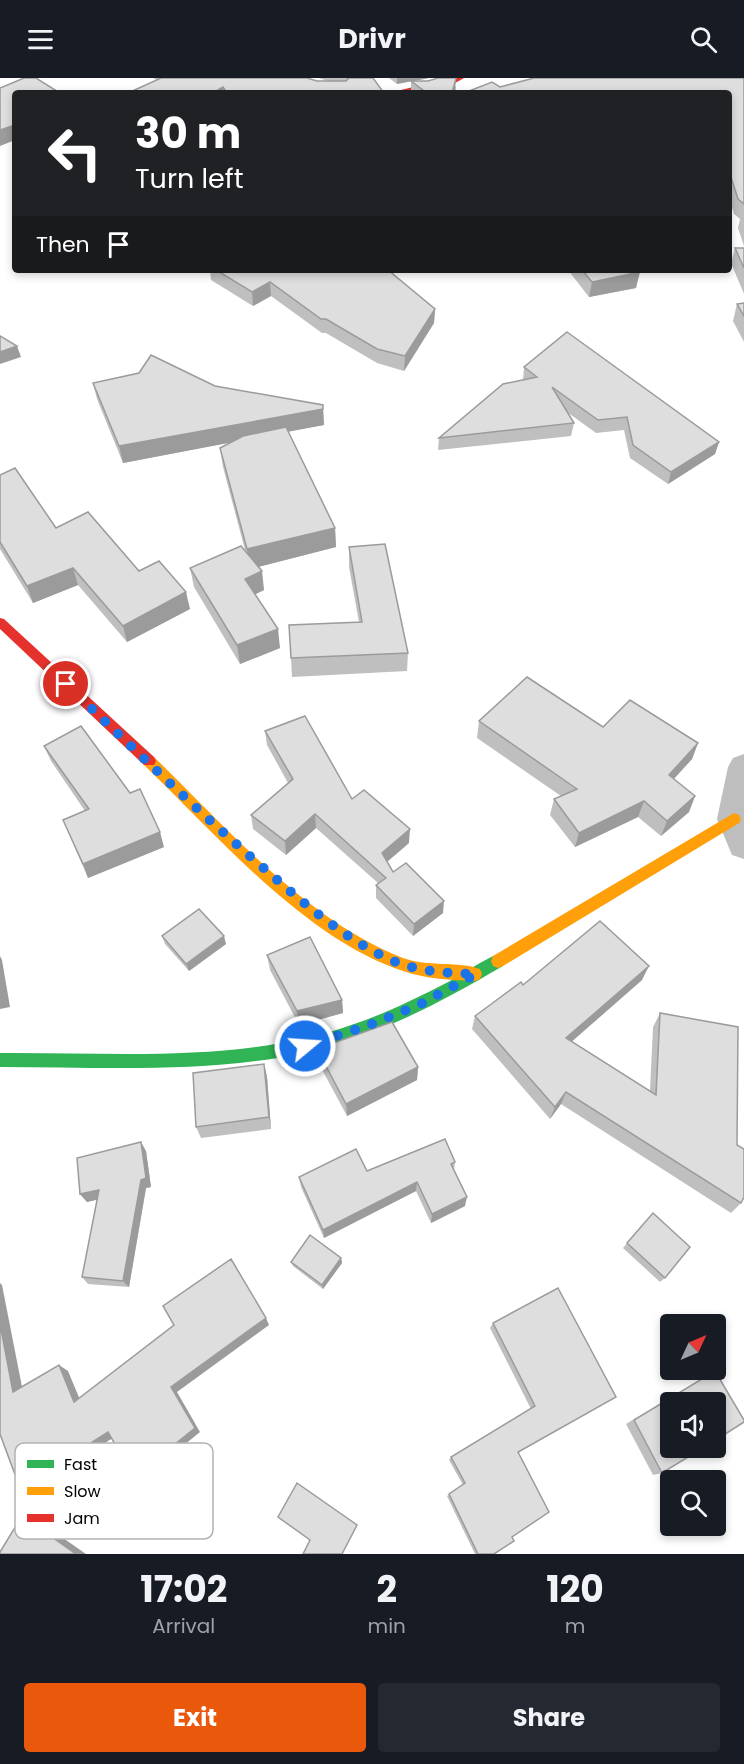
<!DOCTYPE html>
<html lang="en">
<head>
<meta charset="utf-8">
<style>
	:root { --surface:#171b24; --page:#242831; --text:#f1f3f6; --muted:#9ea1a6; --accent:#ea580c }
	body { margin:0; font-family:Poppins,sans-serif; background:var(--page); color:var(--text); height:100vh; display:flex; flex-direction:column; font-size:22px; white-space:nowrap }
	* { box-sizing:border-box; margin:0 }
	p { font-size:20px; color:var(--muted) }
	.icon { flex:none; width:33px; height:33px; fill:none; stroke:currentColor; stroke-width:2; stroke-linecap:round; stroke-linejoin:round }
	.map { position:relative; height:1476px; overflow:hidden }
	.drawer { display:flex; flex-direction:column; background:var(--surface); flex:1 }
	.drawer>* { flex:none }
	.hud { position:absolute; left:12px; top:12px; width:720px; height:183px; border-radius:6px; box-shadow:0 3px 9px #0003; background:#202124; color:#fff; overflow:hidden }
	.needle { width:39px; rotate:46deg }
	.fabs { position:absolute; left:660px; top:1236px; display:grid; gap:12px }
	.fabs a { display:grid; place-items:center; width:66px; height:66px; border-radius:6px; background:var(--surface); box-shadow:0 3px 9px #0003; font-size:30px }
	.pin { position:absolute; display:grid; place-items:center; width:51px; height:51px; color:#fff; margin:-26px; border:3px solid #fff; border-radius:50%; box-shadow:0 2px 6px #0007 }
	.me { position:absolute; width:66px; margin:-33px; rotate:72deg; stroke-linejoin:round; filter:drop-shadow(0 0 4px #0008) }
	.turn { display:flex; align-items:center; gap:21px; height:126px; padding:0 24px; font-size:27px }
	.turn .icon { width:78px; height:78px; stroke-width:2.5 }
	.turn b { display:block; font-size:42px; line-height:51px }
	.then { display:flex; align-items:center; height:57px; padding:0 24px; background:#0003; gap:12px; font-size:22px }
	.eta { display:flex; justify-content:space-evenly; align-items:center; height:102px; text-align:center }
	.eta b { font-size:36px; font-weight:700; line-height:42px }
	.action { display:flex; gap:12px; margin-top:auto; padding:12px 24px }
	.action a { flex:1; height:69px; border-radius:6px; background:var(--accent); color:#fff; font-size:24px; font-weight:700; line-height:69px; text-align:center }
	.action a+a { background:var(--page); color:var(--text) }
	header { display:flex; justify-content:space-between; align-items:center; height:78px; padding:0 24px; background:var(--surface); font-size:27px; font-weight:700 }
	.map>svg:first-child { display:block }
	.lines { fill:none; stroke-linecap:round; stroke-linejoin:round }
	.street { fill:#bebebe; fill-rule:evenodd }
	.fast { fill:#30b455; fill-rule:evenodd }
	.slow { fill:#ff9f0a; fill-rule:evenodd }
	.jam { fill:#e5322d; fill-rule:evenodd }
	.wall { fill:#bfbfbf }
	.shaded-wall { fill:#9b9b9b }
	.building { fill:#dedede; stroke:#9b9b9b; stroke-width:1.5 }
	.route { stroke:#1a73e8; stroke-width:10; stroke-dasharray:0 18 }
	.key { fill:#fff; stroke:#b2b2b2; stroke-width:1.5 }
	.key-label { font-size:16px; fill:#000 }
</style>
</head>
<body>
<header><svg class="icon" aria-label="menu" viewBox="0 0 24 24"><path d="M4 6h16M4 12h16M4 18h16"/></svg>Drivr<svg class="icon" aria-label="search" viewBox="0 0 24 24"><circle cx="10" cy="10" r="6"/><path d="M15 15l6 6"/></svg></header>
<div class="map">
<svg width="744" height="1476" viewBox="0 0 744 1476">
	<rect width="100%" height="100%" fill="#fff"/>
	<g class="lines">
		<!-- street -->
		<path class="street" d="M744,676V781L732,777L717,741L728,689L733,680Z"/>
		<!-- fast -->
		<path class="fast" d="M498,876L503,878L505,883L503,888C441,924 375,960 304,975C205,996 101,989 0,989V975C117,974 242,986 354,946C387,935 419,919 450,903C466,894 481,883 498,876Z"/>
		<!-- slow -->
		<g class="slow">
			<path d="M149,678L154,679C227,750 306,842 403,880C428,889 459,883 480,891L482,896L480,901L475,903C451,902 426,901 403,893C305,861 217,757 144,687L142,683L144,679Z"/>
			<path d="M734,735L739,737L741,741L739,745L503,888L498,890L493,888L491,883L493,878Z"/>
		</g>
		<!-- jam -->
		<g class="jam">
			<path d="M452,0H464C444,13 412,15 388,15Z"/>
			<path d="M0,540L4,541L154,679L156,683L154,687H144L0,551Z"/>
		</g>
	</g>
	<!-- wall -->
	<g class="wall">
		<path d="M153,0H307L317,3H328L319,0H373L384,15H128L157,2Z"/>
		<path d="M389,0H429L415,3L456,9L455,15H411V3L397,6Z"/>
		<path d="M744,0V168L738,150L740,141L734,136L729,120V15L500,9Z"/>
		<path d="M735,170H744V216L731,185Z"/>
		<path d="M210,192H388L435,231L434,245L404,293L377,285L326,255H322L271,218L253,228L211,202Z"/>
		<path d="M568,192H638L636,210L589,219Z"/>
		<path d="M744,225V264L733,243L737,226Z"/>
		<path d="M524,289L719,364L715,376L668,406L630,380L624,352L596,355L567,334L574,345L571,358L438,372L439,360L523,302Z"/>
		<path d="M93,305L215,308L323,327L324,347L288,353L335,450L336,469L258,489L264,512L255,516L280,570L240,586L194,509L190,490L245,472L223,389L220,370L231,364L123,385L97,321Z"/>
		<path d="M0,397L56,450L190,531L127,564L78,507L33,525L0,471Z"/>
		<path d="M349,469L408,575L407,593L292,599L291,580L359,544L349,489Z"/>
		<path d="M479,643L698,665L692,681L673,701L695,718L689,734L661,758L638,739L575,769L550,737L554,721L561,718L477,660Z"/>
		<path d="M265,653L352,721L409,765L387,784L393,794L443,835L413,858L376,820V807L378,805L316,750L286,777L253,751L251,737L288,705L267,667Z"/>
		<path d="M44,668L164,769L88,800L63,742L85,733L51,683Z"/>
		<path d="M162,858L226,866L189,893L165,866Z"/>
		<path d="M267,877L342,922L343,935L299,947L270,892Z"/>
		<path d="M642,902L571,964L650,1013L653,949L660,935L737,1067L741,1125L731,1135L561,1026L550,1041L472,951L475,938L523,907Z"/>
		<path d="M317,971L418,989L417,1002L347,1038L318,984Z"/>
		<path d="M264,986L267,999L271,1051L201,1060L196,1049Z"/>
		<path d="M146,1073L151,1109L146,1110L129,1209L88,1206L82,1199L97,1121L87,1124L80,1116Z"/>
		<path d="M455,1084L454,1092L465,1128L431,1145L416,1113L324,1160L301,1109L299,1099Z"/>
		<path d="M653,1135L665,1200L660,1204L623,1170Z"/>
		<path d="M341,1180L342,1185L323,1211L293,1188L291,1184Z"/>
		<path d="M493,1245L616,1319L518,1375L512,1459L494,1476H475L447,1418L463,1407L449,1382L451,1379L531,1331L490,1250Z"/>
		<path d="M715,1293L662,1395L653,1397L626,1346Z"/>
	</g>
	<!-- shaded-wall -->
	<g class="shaded-wall">
		<path d="M397,0H429L397,6Z"/>
		<path d="M456,0L455,15H452Z"/>
		<path d="M223,9L224,15H213Z"/>
		<path d="M15,47V62L0,68V52Z"/>
		<path d="M640,194L636,210L589,219L592,204Z"/>
		<path d="M270,204L271,218L253,228L252,214Z"/>
		<path d="M435,231L434,245L404,293L405,278Z"/>
		<path d="M17,268L21,279L0,286V274Z"/>
		<path d="M323,331L324,347L123,385L119,368Z"/>
		<path d="M719,364L715,376L668,406L671,394Z"/>
		<path d="M335,450L336,469L250,491L247,471Z"/>
		<path d="M73,490L78,507L33,525L27,508Z"/>
		<path d="M262,493L264,512L248,520L245,501Z"/>
		<path d="M186,514L190,531L127,564L123,548Z"/>
		<path d="M278,551L280,570L240,586L237,567Z"/>
		<path d="M698,665L692,681L663,713L669,697Z"/>
		<path d="M695,718L689,734L661,758L667,743Z"/>
		<path d="M644,723L638,739L575,769L579,755Z"/>
		<path d="M315,736L316,750L286,777L285,763Z"/>
		<path d="M410,751L409,765L382,788V775Z"/>
		<path d="M160,754L164,769L88,800L83,786Z"/>
		<path d="M444,823L443,835L413,858L414,846Z"/>
		<path d="M224,858L226,866L189,893L186,886Z"/>
		<path d="M0,878L2,882L10,929L0,931Z"/>
		<path d="M649,888L642,902L561,973L566,960Z"/>
		<path d="M342,922L343,935L299,947L297,933Z"/>
		<path d="M264,986L267,999L271,1051L269,1039Z"/>
		<path d="M418,989L417,1002L347,1038L346,1026Z"/>
		<path d="M566,1014L561,1026L550,1041L555,1029Z"/>
		<path d="M141,1064L146,1073L151,1109L146,1110L129,1209L123,1203L141,1102Z"/>
		<path d="M417,1104L416,1113L324,1160L323,1152Z"/>
		<path d="M99,1112L105,1120L87,1124L80,1116Z"/>
		<path d="M467,1119L465,1128L431,1145L432,1136Z"/>
		<path d="M341,1180L342,1185L323,1211L322,1207Z"/>
		<path d="M0,1205L2,1207L24,1319L13,1314L0,1246Z"/>
		<path d="M266,1240L269,1247L177,1314L200,1354L141,1402L134,1399L171,1309Z"/>
		<path d="M59,1287L68,1293L83,1329L74,1324Z"/>
		<path d="M108,1354L116,1358L31,1412L20,1410Z"/>
		<path d="M22,1438L33,1439L86,1476H76Z"/>
	</g>
	<!-- building -->
	<g class="building">
		<path d="M24,0H36L60,15H15V47L0,52V10Z"/>
		<path d="M161,0H307L317,3H346L348,1L347,0H373L384,15H227L223,9L213,15H128Z"/>
		<path d="M438,0H456L452,15H427L411,3H428Z"/>
		<path d="M534,0H744V126L738,121L729,93V15H464L492,4L500,9Z"/>
		<path d="M735,170H744V190Z"/>
		<path d="M216,192H388L435,231L405,278L377,271L326,241H321L270,204L252,214Z"/>
		<path d="M582,192H638L640,194L592,204Z"/>
		<path d="M744,225V238L737,226Z"/>
		<path d="M567,254L719,364L671,394L633,367L627,339L598,342L552,309L574,345L439,360L503,306L537,299L524,289Z"/>
		<path d="M0,258L17,268L0,274Z"/>
		<path d="M151,277L215,308L323,327V331L119,368L93,305L139,295Z"/>
		<path d="M286,349L335,450L247,471L220,370L243,358Z"/>
		<path d="M15,390L56,450L88,434L139,493L159,483L186,514L123,548L73,490L27,508L0,464V397Z"/>
		<path d="M385,466L408,575L291,580L289,547L362,544L349,469Z"/>
		<path d="M241,468L262,493L245,501L278,551L237,567L190,490Z"/>
		<path d="M527,599L603,649L630,622L698,665L669,697L695,718L667,743L644,723L579,755L554,721L577,711L479,643Z"/>
		<path d="M305,638L352,721L364,712L410,751L382,775L393,794L406,785L444,823L414,846L376,807L386,800L315,736L285,763L251,737L293,701L265,653Z"/>
		<path d="M81,648L130,715L140,711L160,754L83,786L63,742L89,731L44,668Z"/>
		<path d="M199,831L224,858L186,886L162,858Z"/>
		<path d="M600,843L649,888L566,960L656,1017L660,935L738,949L737,1067L744,1071V1119L741,1125L566,1014L555,1029L475,938L521,904L523,907Z"/>
		<path d="M310,859L342,922L297,933L267,877Z"/>
		<path d="M392,944L418,989L346,1026L317,971Z"/>
		<path d="M264,986L269,1039L196,1049L193,995Z"/>
		<path d="M445,1061L455,1084L451,1086L467,1119L432,1136L417,1104L323,1152L299,1099L356,1071L367,1093Z"/>
		<path d="M141,1064L146,1100L141,1102L123,1203L82,1199L99,1112L80,1116L77,1080Z"/>
		<path d="M653,1135L690,1169L665,1200L627,1165Z"/>
		<path d="M310,1157L341,1180L322,1207L291,1184Z"/>
		<path d="M231,1181L266,1240L171,1309L195,1350L134,1399L108,1354L20,1410L0,1356V1246L13,1314L59,1287L74,1324L174,1247L163,1228Z"/>
		<path d="M558,1210L616,1319L518,1374L549,1434L512,1459L514,1463L494,1476H478L449,1416L465,1405L451,1379L535,1328L493,1245Z"/>
		<path d="M715,1293L744,1342V1344L716,1362V1324H670V1370H703L662,1395L634,1342Z"/>
		<path d="M297,1405L357,1447L342,1476H303L310,1462L278,1439Z"/>
		<path d="M22,1438L76,1476H0V1474Z"/>
	</g>
	<g class="lines">
		<!-- route -->
		<path class="route" d="M66,606C130,667 193,729 259,786C300,822 341,859 391,882C419,894 446,895 476,896L419,927L367,948L305,968"/>
	</g>
	<!-- legend -->
	<rect x="15" y="1365" width="198" height="96" rx="9" class="key"/>
	<rect x="27" y="1382" width="27" height="8" fill="#30b455"/>
	<rect x="27" y="1409" width="27" height="8" fill="#ff9f0a"/>
	<rect x="27" y="1436" width="27" height="8" fill="#e5322d"/>
	<g class="key-label">
		<text x="64" y="1392">Fast</text>
		<text x="64" y="1419">Slow</text>
		<text x="64" y="1446">Jam</text>
	</g>
</svg>
<div class="fabs">
<a><svg class="needle" viewBox="-14 -14 28 28"><path d="M0-13l5 13h-10z" fill="#e53935"/><path d="M0 13l5-13h-10z" fill="#9ea1a6"/></svg></a>
<a><svg class="icon" aria-label="sound" viewBox="0 0 24 24"><path d="M4 9h4l5-4v14l-5-4H4zM17 9q2 3 0 6"/></svg></a>
<a><svg class="icon" aria-label="search" viewBox="0 0 24 24"><circle cx="10" cy="10" r="6"/><path d="M15 15l6 6"/></svg></a>
</div>
<div class="pin" style="left:66px;top:606px;background:#d93025"><svg class="icon" aria-label="arrive" viewBox="0 0 24 24"><path d="M6 21V4h12l-3 4 3 4H6"/></svg></div>
<svg class="me" style="left:305px;top:968px" viewBox="-20 -20 40 40"><circle r="17" fill="#1a73e8" stroke="#fff" stroke-width="3"/><path d="M0-11L8 9 0 5-8 9z" fill="#fff"/></svg>
<div class="hud">
<div class="turn"><svg class="icon" aria-label="left" viewBox="0 0 24 24"><path d="M17 20v-9H6M10 6l-5 5 5 5"/></svg><div><b>30 m</b>Turn left</div></div>
<div class="then">Then<svg class="icon" aria-label="arrive" viewBox="0 0 24 24"><path d="M6 21V4h12l-3 4 3 4H6"/></svg></div>
</div>
</div>
<section class="drawer">
<div class="eta">
<div><b>17:02</b><p>Arrival</p></div>
<div><b>2</b><p>min</p></div>
<div><b>120</b><p>m</p></div>
</div>
<div class="action"><a>Exit</a><a>Share</a></div>
</section>
</body>
</html>
